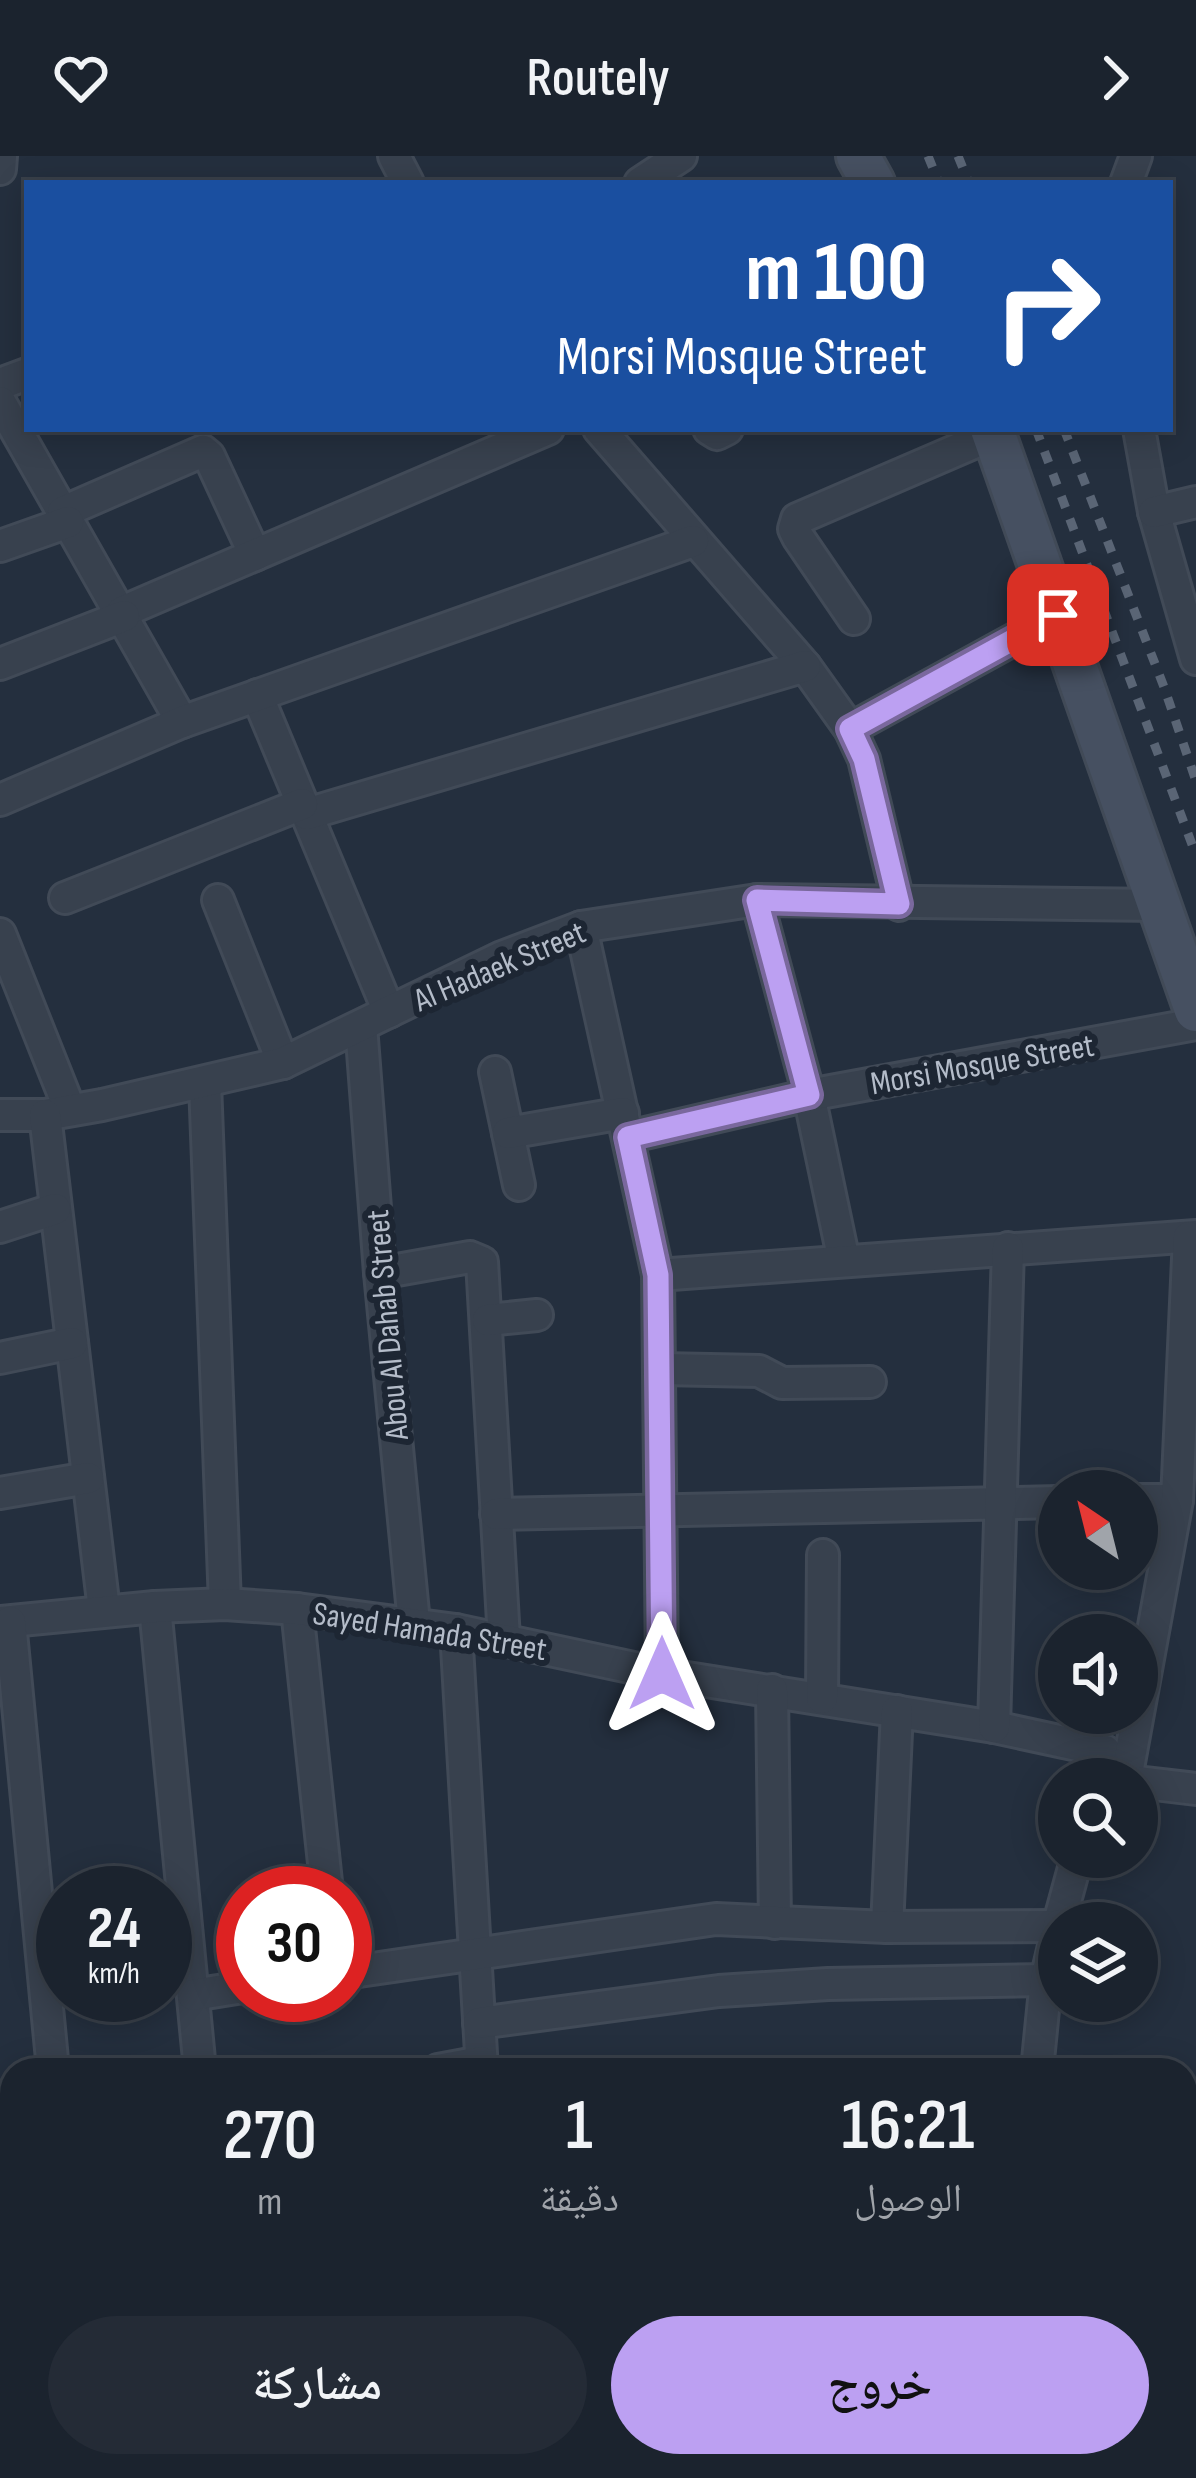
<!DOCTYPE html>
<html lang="ar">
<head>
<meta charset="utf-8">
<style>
	:root { --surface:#1b232e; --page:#242b36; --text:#f1f3f6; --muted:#a0a4aa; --line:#39404a; --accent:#bca0f2 }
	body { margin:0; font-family:"Sofia Sans Condensed","Noto Naskh Arabic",sans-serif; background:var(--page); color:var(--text); direction:rtl; height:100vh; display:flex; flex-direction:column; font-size:45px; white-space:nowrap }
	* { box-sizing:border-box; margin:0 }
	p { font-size:39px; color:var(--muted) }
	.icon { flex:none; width:66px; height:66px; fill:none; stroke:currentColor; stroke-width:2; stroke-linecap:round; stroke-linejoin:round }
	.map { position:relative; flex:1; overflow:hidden; direction:ltr }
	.side { position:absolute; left:0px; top:1902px; width:1197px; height:420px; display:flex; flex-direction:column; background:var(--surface); border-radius:36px 36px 0 0; box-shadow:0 6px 30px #0003,0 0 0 3px var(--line); direction:rtl }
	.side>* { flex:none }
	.top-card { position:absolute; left:24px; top:24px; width:1149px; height:252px; border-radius:0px; box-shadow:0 6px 30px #0003,0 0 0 3px var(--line); direction:rtl; background:#1a4fa0; color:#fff; overflow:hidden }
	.needle { width:78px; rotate:325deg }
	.tools { position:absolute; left:1038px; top:1314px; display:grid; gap:24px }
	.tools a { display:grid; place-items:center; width:120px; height:120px; border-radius:50%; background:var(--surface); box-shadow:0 6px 30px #0003,0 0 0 3px var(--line); font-size:60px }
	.speed { position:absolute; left:36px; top:1710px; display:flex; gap:24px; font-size:60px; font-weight:700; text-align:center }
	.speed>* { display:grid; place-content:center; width:156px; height:156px; border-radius:50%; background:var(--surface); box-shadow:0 6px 30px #0003,0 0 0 3px var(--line); line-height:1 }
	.speed small { font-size:30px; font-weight:400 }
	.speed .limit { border:18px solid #d22; background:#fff; color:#111 }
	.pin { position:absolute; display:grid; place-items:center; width:102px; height:102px; color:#fff; margin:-51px; border-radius:24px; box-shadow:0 6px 18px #0006 }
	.me { position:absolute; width:132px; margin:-66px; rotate:0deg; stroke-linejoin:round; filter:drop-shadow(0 0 9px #0008) }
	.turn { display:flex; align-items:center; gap:42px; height:252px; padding:0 48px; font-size:54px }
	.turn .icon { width:156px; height:156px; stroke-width:2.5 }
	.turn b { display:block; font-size:84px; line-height:102px }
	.eta { display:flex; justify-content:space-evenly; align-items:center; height:204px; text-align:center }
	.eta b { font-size:72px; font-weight:600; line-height:84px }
	.primary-button { display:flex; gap:24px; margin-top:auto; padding:24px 48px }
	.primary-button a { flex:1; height:138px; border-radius:72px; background:var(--accent); color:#111; font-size:48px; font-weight:600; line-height:138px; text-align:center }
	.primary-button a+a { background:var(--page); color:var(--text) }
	header { display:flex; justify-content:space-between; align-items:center; height:156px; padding:0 48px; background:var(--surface); font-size:54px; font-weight:600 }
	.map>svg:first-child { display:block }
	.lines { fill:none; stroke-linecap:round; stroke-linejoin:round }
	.minor-casing { stroke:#414a57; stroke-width:36 }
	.secondary-casing { stroke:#414a57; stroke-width:48 }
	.minor { stroke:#38414e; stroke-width:30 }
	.secondary { stroke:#465061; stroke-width:42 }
	.rail { stroke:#5a6575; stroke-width:9; stroke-dasharray:12 12; stroke-linecap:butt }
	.route-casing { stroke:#7a689d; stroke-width:30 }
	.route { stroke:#bca0f2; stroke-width:21 }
	.labels { text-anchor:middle; stroke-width:12; stroke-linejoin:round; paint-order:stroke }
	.street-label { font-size:33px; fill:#b4bcc9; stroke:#1d2633 }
</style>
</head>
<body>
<header><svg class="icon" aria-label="forward" viewBox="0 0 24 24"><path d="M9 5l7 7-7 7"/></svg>Routely<svg class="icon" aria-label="heart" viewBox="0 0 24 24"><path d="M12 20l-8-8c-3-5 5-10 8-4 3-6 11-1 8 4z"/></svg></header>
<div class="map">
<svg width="1196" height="2322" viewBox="0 0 1196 2322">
	<rect width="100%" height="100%" fill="#242f3e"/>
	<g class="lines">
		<defs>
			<g id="minor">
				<path d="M394,0L408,27"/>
				<path d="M0,13L1,0"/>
				<path d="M640,27L681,0"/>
				<path d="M1126,27L1136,0"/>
				<path d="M0,228L27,218"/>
				<path d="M0,246L182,566"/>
				<path d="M599,273L805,510L850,573L864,603L899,749"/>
				<path d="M709,273L717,278L727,273"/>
				<path d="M1139,273L1154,356L1196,503"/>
				<path d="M63,356L203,295L209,300L255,399"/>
				<path d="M1154,356L1196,346"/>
				<path d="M0,390L68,366"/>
				<path d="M122,456L548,273"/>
				<path d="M854,463L798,381L794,373L797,363L994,278"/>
				<path d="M0,508L124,460"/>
				<path d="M257,539L389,856"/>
				<path d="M850,573L1058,459"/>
				<path d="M0,644L182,566L693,385"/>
				<path d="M307,658L805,510"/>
				<path d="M65,742L302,648"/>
				<path d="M218,744L283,907"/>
				<path d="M757,744L809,939L844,1105"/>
				<path d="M581,771L658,1119L662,1518"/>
				<path d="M0,778L70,954"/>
				<path d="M361,870L380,1117L414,1467"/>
				<path d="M495,916L519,1029"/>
				<path d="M205,927L225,1448"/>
				<path d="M0,959H45L102,949L283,907L502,801L581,771L757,744L1159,749"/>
				<path d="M45,959L104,1454"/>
				<path d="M508,977L623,957"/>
				<path d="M628,981L809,939L1196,868"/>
				<path d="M0,1071L55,1053"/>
				<path d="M380,1117L470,1101L482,1106L504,1483"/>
				<path d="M658,1119L1196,1080"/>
				<path d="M488,1164L537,1159"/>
				<path d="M0,1202L72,1187"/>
				<path d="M661,1213L759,1215L782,1227L870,1226"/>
				<path d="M0,1337L88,1322"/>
				<path d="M1137,1344H1177"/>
				<path d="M496,1358L1059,1346"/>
				<path d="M155,1451L200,1914"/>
				<path d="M297,1453L326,1726"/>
				<path d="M0,1466L155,1451L225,1448L297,1453L456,1474L662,1518L994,1571L1105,1595L1124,1623"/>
				<path d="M10,1466L53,1914"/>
				<path d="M456,1474L482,1914"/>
				<path d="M772,1534L775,1767"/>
				<path d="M822,1542L823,1399"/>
				<path d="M994,1571L1008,1092"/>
				<path d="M1126,1623L1177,1344L1189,1081"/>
				<path d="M1137,1626L1196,1633"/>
				<path d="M1059,1767L1077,1701"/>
				<path d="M887,1771L897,1555"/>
				<path d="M345,1817L716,1763L887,1771L1059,1770"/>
				<path d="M193,1839L243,1831"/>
				<path d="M479,1867L719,1835L828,1828L1046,1824"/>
				<path d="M438,1914L481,1906"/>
				<path d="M1037,1914L1046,1824L1059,1769"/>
				<path d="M0,2016L12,2015"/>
				<path d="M0,2195L12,2193"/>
				<path d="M119,2310L120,2322"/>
				<path d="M285,2310L286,2322"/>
				<path d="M438,2310L440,2322"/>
				<path d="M592,2310L593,2322"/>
				<path d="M724,2322V2310"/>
				<path d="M985,2322L986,2310"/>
			</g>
			<g id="secondary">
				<path d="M858,0L873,27"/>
				<path d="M992,273L1196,854"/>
			</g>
		</defs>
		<!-- minor casing -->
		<use href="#minor" class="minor-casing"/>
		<!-- secondary casing -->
		<use href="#secondary" class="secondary-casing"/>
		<!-- minor -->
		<use href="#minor" class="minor"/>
		<!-- secondary -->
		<use href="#secondary" class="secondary"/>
		<!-- rail -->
		<g class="rail">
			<path d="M928,0L939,27"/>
			<path d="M958,0L969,27"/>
			<path d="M1036,273L1196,699"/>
			<path d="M1064,273L1164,531L1196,625"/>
		</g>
	</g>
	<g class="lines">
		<defs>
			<path id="route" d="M662,1518L658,1119L628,981L809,939L757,744L899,748L864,603L850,573L1058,459"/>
		</defs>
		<!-- route casing -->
		<use href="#route" class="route-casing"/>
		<!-- route -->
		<use href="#route" class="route"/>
	</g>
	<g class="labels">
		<!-- street labels -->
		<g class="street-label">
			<text transform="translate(499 809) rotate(-23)" y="12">Al Hadaek Street</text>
			<text transform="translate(982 907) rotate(-10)" y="12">Morsi Mosque Street</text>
			<text transform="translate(386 1169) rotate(-95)" y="12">Abou Al Dahab Street</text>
			<text transform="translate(430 1474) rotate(9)" y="12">Sayed Hamada Street</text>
		</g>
	</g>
</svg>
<div class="tools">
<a><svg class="needle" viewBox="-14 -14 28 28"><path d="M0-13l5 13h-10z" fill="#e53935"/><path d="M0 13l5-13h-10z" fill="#a0a4aa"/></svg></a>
<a><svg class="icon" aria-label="sound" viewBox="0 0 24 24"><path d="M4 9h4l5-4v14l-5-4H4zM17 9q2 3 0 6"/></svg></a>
<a><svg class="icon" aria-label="search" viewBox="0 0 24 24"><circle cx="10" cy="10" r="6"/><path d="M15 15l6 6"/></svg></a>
<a><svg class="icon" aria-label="layers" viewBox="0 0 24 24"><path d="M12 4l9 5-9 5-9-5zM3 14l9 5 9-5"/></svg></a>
</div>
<div class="speed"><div>24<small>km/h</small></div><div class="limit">30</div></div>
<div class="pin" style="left:1058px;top:459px;background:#d93025"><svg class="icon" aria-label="arrive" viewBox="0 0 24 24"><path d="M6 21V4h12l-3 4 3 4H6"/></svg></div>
<svg class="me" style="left:662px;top:1518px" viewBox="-20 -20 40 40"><path d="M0-17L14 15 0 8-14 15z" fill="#bca0f2" stroke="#fff" stroke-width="4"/></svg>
<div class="top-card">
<div class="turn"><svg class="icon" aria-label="right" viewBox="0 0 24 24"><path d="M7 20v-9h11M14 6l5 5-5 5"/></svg><div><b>100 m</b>Morsi Mosque Street</div></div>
</div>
<section class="side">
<div class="eta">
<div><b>16:21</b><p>الوصول</p></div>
<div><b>1</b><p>دقيقة</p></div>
<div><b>270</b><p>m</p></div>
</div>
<div class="primary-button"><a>خروج</a><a>مشاركة</a></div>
</section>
</div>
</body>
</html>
